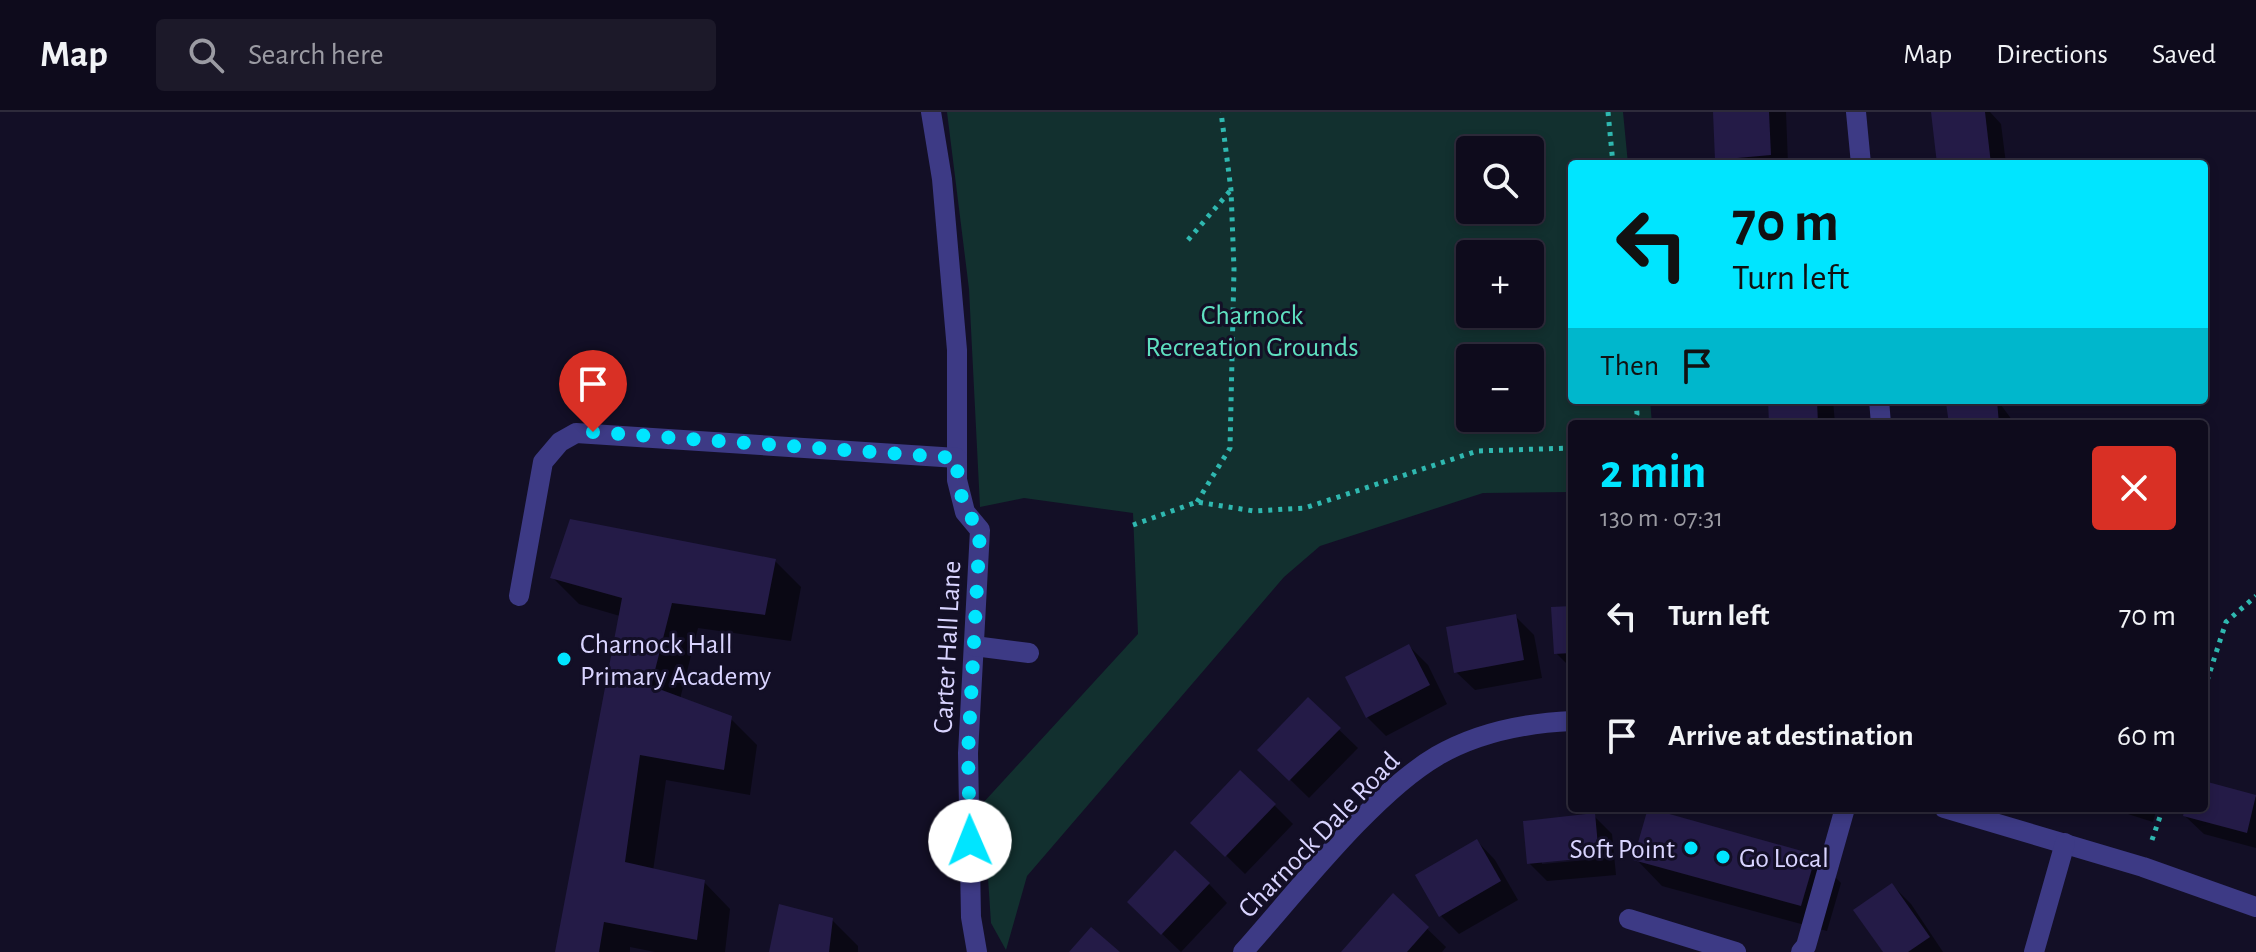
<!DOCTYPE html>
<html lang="en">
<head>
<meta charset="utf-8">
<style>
	:root { --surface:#0e0b1c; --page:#1c1929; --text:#f1f3f6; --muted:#9b9ba3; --line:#2e2b3b; --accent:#00e5ff }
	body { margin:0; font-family:"Alegreya Sans",sans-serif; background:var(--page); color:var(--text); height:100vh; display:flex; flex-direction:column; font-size:30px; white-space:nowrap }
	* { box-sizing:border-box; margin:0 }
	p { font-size:26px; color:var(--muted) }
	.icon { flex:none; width:44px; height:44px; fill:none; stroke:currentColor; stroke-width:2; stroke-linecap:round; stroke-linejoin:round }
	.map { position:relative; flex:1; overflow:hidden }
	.side { position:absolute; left:1568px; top:308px; width:640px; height:392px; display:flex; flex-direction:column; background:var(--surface); border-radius:8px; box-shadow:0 4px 12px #0003,0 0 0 2px var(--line) }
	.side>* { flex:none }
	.banner { position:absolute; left:1568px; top:48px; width:640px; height:244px; border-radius:8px; box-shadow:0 4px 12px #0003,0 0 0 2px var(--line); background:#00e5ff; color:#111; overflow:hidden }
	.buttons { position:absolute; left:1456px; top:24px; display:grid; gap:16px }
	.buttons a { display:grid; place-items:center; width:88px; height:88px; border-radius:8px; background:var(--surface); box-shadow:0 4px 12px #0003,0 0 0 2px var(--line); font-size:40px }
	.pin { position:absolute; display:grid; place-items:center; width:68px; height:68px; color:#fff; margin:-82px -34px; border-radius:50% 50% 50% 0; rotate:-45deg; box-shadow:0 0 8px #0007 }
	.pin .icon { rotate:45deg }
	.me { position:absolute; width:88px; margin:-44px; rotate:359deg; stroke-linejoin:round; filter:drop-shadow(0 0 6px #0008) }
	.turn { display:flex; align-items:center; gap:28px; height:168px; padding:0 32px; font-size:36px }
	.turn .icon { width:104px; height:104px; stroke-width:2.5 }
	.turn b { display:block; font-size:56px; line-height:68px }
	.then { display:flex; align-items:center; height:76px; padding:0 32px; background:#0003; gap:16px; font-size:30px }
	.round { display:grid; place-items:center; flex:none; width:84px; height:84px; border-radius:8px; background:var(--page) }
	.overview { display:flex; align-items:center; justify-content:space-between; height:136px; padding:0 32px }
	h1 { font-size:48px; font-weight:600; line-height:60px; color:var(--accent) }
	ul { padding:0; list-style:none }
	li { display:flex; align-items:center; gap:24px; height:120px; padding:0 32px }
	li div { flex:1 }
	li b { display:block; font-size:30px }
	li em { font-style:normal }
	header { display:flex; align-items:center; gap:48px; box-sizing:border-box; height:112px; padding:0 40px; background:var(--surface); border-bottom:2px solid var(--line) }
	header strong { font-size:38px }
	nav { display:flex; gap:44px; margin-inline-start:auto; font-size:28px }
	.search { width:560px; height:72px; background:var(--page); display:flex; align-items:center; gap:20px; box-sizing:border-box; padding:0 28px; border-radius:8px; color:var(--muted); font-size:30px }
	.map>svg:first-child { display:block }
	.green { fill:#12302f; fill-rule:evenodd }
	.shadow { fill:#0007; fill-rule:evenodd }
	.building { fill:#241b47 }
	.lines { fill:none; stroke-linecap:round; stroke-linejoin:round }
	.path { stroke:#2fb8b0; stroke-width:5; stroke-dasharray:4 6; stroke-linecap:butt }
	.minor { stroke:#3d3a85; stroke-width:20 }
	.route { stroke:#00e5ff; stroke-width:14; stroke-dasharray:0 25.2 }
	.poi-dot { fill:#00e5ff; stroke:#130f26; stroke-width:3 }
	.labels { text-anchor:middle; stroke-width:6; stroke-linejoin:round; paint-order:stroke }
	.park-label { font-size:28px; fill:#5fe0c0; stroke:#130f26 }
	.poi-label { font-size:28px; fill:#d9d4ff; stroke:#130f26; text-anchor:start }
	.street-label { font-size:28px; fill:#d9d4ff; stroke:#130f26 }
</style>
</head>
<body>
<header>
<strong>Map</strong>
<div class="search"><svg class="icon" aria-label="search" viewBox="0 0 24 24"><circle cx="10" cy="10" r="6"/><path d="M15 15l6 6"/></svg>Search here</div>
<nav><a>Map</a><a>Directions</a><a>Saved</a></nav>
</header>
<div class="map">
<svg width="2256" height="840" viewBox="0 0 2256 840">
	<rect width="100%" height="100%" fill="#130f26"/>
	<!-- green -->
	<path class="green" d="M947,0H1623L1628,52H1572V288H1650L1652,312H1572V380L1483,381L1320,434L1284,465L1027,764L1006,838L991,811L983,691L1138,522L1133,401L1024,386L980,395L969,177ZM1470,38H1530V98H1470ZM1530,142V202H1470V142ZM1470,246H1530V306H1470Z"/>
	<!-- shadow -->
	<g class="shadow">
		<path d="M1715,0H1786L1788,52H1722L1717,47Z"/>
		<path d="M1933,0H1990L2001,12L2006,52H1939Z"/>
		<path d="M1770,288H1833L1835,312H1771Z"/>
		<path d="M1954,288H2011V292L2001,293L2015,312H1951L1958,292Z"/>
		<path d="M775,449L801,475L791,529L698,516L680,587L730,606L757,633L750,683L666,668L653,759L704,770L730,797L725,840H655L630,835V840H557L620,504L579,492L552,465Z"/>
		<path d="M1572,496V557L1556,541Z"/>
		<path d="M1515,504L1534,523L1542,566L1475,578L1456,560Z"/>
		<path d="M1409,534L1428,553L1447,592L1386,624L1367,605Z"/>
		<path d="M1308,588L1358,636L1309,686L1260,638Z"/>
		<path d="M2204,671L2256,685V736L2204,722L2185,704L2187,696H2204Z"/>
		<path d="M1274,693L1293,712L1245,762L1193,711Z"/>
		<path d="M2109,696H2157L2153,710Z"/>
		<path d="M1594,704L1612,722L1616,763L1547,769L1529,751ZM1608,742L1609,746L1542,752V748Z"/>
		<path d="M1477,729L1495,748L1518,788L1459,822L1441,804Z"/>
		<path d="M1815,745L1841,771L1827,819L1662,774L1636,747Z"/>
		<path d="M1209,772L1227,791L1181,840L1129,790Z"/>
		<path d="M1892,773L1911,792L1943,840H1885Z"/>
		<path d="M1393,784L1446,835L1442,840H1344Z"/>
		<path d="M832,808L858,834V840H771Z"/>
	</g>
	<!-- building -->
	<g class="building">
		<path d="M1713,0H1769L1771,43L1715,48Z"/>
		<path d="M1931,0H1985L1991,52H1937Z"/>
		<path d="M1768,288H1817L1818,312H1769Z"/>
		<path d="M1997,288L1999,312H1949L1946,291Z"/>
		<path d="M570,407L776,447L765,503L672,491L651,574L732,604L724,658L640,643L625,750L705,768L697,828L604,810L599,840H555L622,486L550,466Z"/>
		<path d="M1572,494V541L1554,542L1551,495Z"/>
		<path d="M1516,502L1524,548L1454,561L1446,515Z"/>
		<path d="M1409,532L1430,573L1366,606L1345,565Z"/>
		<path d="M1308,585L1341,616L1289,669L1257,638Z"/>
		<path d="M1240,658L1276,692L1225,745L1190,711Z"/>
		<path d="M2204,669L2256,683L2247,721L2183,704L2185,696H2204Z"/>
		<path d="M1648,696L1816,743L1801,794L1633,748Z"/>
		<path d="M1595,701L1599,745L1527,752L1523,709Z"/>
		<path d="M1477,727L1501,769L1439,805L1415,763Z"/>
		<path d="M1175,738L1210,771L1161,823L1127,790Z"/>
		<path d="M1892,771L1930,825L1908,840H1883L1853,798Z"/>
		<path d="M1393,781L1429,815L1407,840H1341Z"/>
		<path d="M779,792L833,806L829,840H769Z"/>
		<path d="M1091,815L1120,840H1069Z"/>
	</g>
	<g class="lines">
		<!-- path -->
		<g class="path">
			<path d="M1608,0L1613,52"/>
			<path d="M1188,128L1230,79"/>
			<path d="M1633,312L1637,302L1636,288"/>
			<path d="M1197,390L1230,336L1234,157L1231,78L1221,0"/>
			<path d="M1133,413L1197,390L1254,399L1305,396L1477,339L1572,336"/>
			<path d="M2204,578L2226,510L2256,484"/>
			<path d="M2152,728L2163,696"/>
		</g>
		<!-- minor -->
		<g class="minor">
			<path d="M931,0L942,67L957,238V368L965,400L980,418L968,641L971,805L977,840"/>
			<path d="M1856,0L1861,52"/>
			<path d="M1879,288L1881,312"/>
			<path d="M519,484L543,350L560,330L576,321L957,346"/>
			<path d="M974,534L1029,541"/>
			<path d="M1944,696L2143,755L2256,795"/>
			<path d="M1629,807L1736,840"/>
			<path d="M1243,840C1295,782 1372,682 1437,644C1477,621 1527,611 1572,609"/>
			<path d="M1801,840L1806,834L1845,696"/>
			<path d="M2034,840L2065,731"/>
		</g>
	</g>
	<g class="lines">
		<!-- route -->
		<path class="route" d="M593,320L957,346C957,375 962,396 980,418L968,641L970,729"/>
	</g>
	<!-- markers -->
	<g class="poi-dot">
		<circle cx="564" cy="547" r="8"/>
		<circle cx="1691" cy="736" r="8"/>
		<circle cx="1723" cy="745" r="8"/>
	</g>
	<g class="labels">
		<!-- park labels -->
		<g class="park-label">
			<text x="1252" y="212">Charnock<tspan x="1252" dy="32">Recreation Grounds</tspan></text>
		</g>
		<!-- poi labels -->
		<g class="poi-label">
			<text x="580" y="541">Charnock Hall<tspan x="580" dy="32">Primary Academy</tspan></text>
			<text x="1675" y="746" text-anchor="end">Soft Point</text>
			<text x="1739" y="755">Go Local</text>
		</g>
		<!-- street labels -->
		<g class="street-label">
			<text transform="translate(946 535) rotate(-87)" y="10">Carter Hall Lane</text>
			<text transform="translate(1318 722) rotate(-46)" y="10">Charnock Dale Road</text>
		</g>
	</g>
</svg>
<div class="buttons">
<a><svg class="icon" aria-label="search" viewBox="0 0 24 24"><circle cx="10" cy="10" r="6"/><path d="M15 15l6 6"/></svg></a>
<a>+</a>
<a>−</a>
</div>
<div class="pin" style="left:593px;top:320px;background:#d93025"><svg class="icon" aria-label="arrive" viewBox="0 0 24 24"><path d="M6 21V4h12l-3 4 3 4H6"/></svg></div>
<svg class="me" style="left:970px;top:729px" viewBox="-20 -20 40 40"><circle r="19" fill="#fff"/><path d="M0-13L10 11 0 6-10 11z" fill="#00e5ff"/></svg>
<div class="banner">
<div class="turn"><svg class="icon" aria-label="left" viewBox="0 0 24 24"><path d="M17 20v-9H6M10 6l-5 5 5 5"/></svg><div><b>70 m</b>Turn left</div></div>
<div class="then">Then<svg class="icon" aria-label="arrive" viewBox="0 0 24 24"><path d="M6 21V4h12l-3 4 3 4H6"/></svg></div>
</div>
<section class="side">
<div class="overview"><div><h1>2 min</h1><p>130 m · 07:31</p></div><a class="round" style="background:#d93025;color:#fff"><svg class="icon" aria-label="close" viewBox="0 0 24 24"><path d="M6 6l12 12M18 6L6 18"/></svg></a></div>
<ul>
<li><svg class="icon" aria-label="left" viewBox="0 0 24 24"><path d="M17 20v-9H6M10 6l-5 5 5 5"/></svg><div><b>Turn left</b></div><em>70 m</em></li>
<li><svg class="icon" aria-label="arrive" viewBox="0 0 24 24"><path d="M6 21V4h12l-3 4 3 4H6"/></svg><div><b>Arrive at destination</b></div><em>60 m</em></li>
</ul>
</section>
</div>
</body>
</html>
